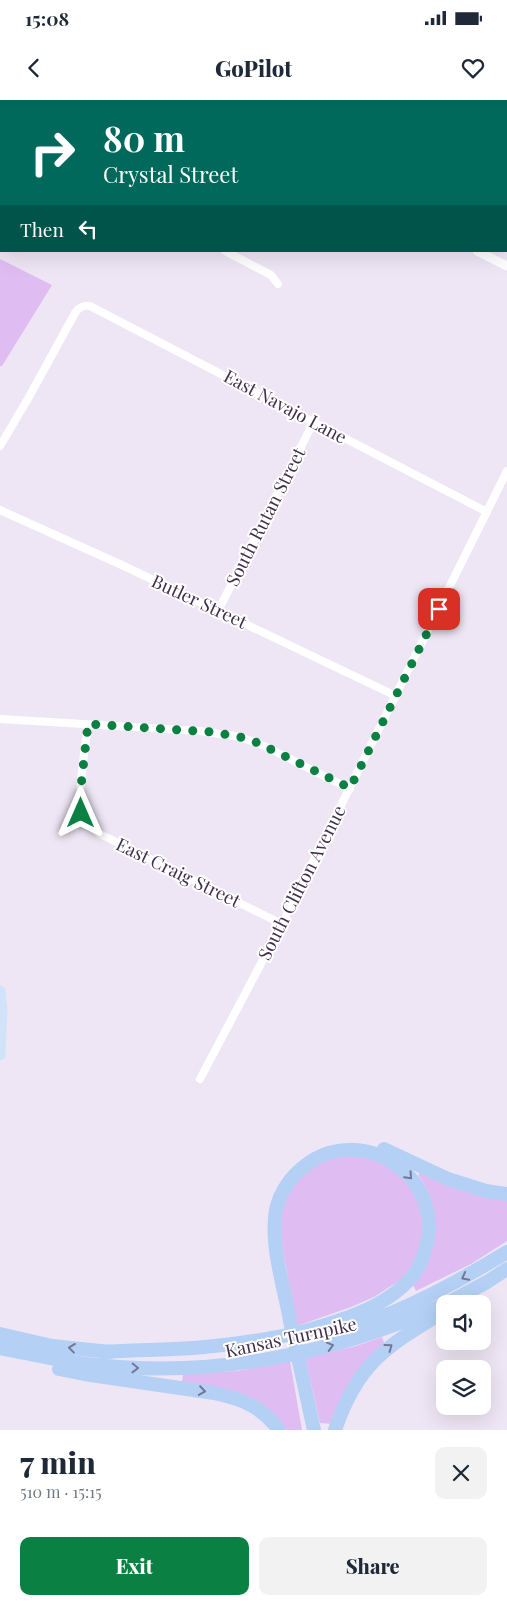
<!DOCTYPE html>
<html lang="en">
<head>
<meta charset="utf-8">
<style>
	:root { --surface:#fff; --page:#f2f2f3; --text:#1f2937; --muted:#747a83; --accent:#0b8043 }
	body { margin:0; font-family:"Playfair Display",serif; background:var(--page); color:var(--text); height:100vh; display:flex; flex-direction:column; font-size:19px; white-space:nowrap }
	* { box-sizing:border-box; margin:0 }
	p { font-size:16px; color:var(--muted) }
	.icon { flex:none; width:28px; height:28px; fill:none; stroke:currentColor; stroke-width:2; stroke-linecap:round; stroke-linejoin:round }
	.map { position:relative; height:1330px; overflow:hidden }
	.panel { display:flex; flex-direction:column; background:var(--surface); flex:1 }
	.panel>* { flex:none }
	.banner { position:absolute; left:0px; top:0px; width:508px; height:152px; box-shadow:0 5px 20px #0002; background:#00695c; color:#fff; overflow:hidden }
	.buttons { position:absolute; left:436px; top:1195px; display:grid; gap:10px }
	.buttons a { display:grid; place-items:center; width:55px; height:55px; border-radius:10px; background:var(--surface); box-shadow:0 5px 20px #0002; font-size:25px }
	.pin { position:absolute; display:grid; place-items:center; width:42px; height:42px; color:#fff; margin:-21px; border-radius:10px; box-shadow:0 2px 8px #0006 }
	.me { position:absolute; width:55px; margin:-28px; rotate:0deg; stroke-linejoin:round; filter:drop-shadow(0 0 4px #0008) }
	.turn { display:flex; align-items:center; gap:18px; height:105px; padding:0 20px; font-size:22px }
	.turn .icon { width:65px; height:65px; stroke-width:2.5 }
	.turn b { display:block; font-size:35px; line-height:42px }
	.then { display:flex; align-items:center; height:48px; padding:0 20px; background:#0003; gap:10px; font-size:19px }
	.round { display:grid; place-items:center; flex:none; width:52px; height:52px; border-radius:10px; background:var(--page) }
	.summary { display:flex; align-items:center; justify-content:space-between; height:85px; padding:0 20px }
	h1 { font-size:30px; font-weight:800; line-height:38px }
	.action { display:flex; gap:10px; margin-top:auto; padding:10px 20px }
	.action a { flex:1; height:58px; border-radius:10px; background:var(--accent); color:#fff; font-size:20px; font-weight:800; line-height:58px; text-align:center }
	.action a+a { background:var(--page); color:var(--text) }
	.status { display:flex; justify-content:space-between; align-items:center; height:35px; padding:0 25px; background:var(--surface); direction:ltr }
	.status svg { height:14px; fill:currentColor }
	header { display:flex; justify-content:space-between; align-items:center; height:65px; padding:0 20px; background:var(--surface); font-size:22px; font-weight:800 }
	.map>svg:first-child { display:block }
	.green { fill:#dfbdf3 }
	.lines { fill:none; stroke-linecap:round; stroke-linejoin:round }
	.minor { stroke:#fff; stroke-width:8 }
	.tertiary { stroke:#fff; stroke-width:9 }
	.secondary { stroke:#e8f1fc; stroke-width:10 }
	.primary { stroke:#d2e3f9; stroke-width:11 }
	.motorway { stroke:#b4d1f5; stroke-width:14 }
	.oneway { stroke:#747797 }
	.route { stroke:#0b8043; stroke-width:9; stroke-dasharray:0 16.2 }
	.labels { text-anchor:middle; stroke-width:4; stroke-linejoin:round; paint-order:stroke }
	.street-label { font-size:18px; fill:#402e4a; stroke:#fff }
</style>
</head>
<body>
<div class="status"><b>15:08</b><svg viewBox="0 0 49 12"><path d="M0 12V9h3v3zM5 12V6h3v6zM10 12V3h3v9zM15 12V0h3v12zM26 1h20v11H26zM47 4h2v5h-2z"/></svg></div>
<header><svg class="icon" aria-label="back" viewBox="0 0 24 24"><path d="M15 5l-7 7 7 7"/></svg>GoPilot<svg class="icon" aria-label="heart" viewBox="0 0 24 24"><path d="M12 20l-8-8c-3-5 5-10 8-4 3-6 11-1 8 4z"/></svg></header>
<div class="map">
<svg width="507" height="1330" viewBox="0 0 507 1330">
	<rect width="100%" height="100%" fill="#efe6f5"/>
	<!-- green -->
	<g class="green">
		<path d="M0,159L52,185L2,266H0Z"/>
		<path d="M363,1055L400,1071L421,1104L423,1138L413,1165L402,1179L374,1197L351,1207L297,1226L281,1140L280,1120L283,1108L288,1093L304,1072L329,1058Z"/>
		<path d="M422,1071L507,1097V1141L471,1164L416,1191L412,1183C420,1172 428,1162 432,1150C440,1125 433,1095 418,1075Z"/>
		<path d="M382,1237L385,1245L333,1324L320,1323L305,1258L356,1246Z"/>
		<path d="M290,1261L302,1330H287C258,1290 227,1290 182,1282L183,1274L237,1271Z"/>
	</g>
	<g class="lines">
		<!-- minor -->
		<g class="minor">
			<path d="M334,0L335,1"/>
			<path d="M506,35L507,33"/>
			<path d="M225,151L271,175L278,184"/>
			<path d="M0,346L29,297L75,213C79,207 83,205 90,206C223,274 354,344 487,412"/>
			<path d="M0,410L124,466L396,596"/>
			<path d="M218,511L313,323"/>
			<path d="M0,619L199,631L235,636L258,643L350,689"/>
			<path d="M88,624C86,644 76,698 82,714C85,723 92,729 100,734L282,824"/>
			<path d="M200,979L282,824L507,371"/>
		</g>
		<!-- tertiary -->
		<path class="tertiary" d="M477,151L507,166"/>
		<!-- secondary -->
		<path class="secondary" d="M182,0L185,1"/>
		<!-- primary -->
		<path class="primary" d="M0,891L2,911L0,955"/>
		<!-- motorway -->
		<g class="motorway">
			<path d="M384,1049L448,1079L486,1091L507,1094"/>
			<path d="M446,1204L487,1182L507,1169"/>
			<path d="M339,1230C357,1224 376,1220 394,1212C433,1195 471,1174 507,1152"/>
			<path d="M0,1234L52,1246L110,1252"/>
			<path d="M0,1248C26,1253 52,1259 78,1263C205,1280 330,1256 445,1204"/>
			<path d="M102,1252C132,1250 162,1250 193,1248C230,1245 268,1240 305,1231C323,1226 341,1221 359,1213C378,1205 398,1193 412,1177C418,1170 422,1160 425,1150C449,1077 358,1018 301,1069C287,1081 276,1099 275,1118C272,1148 283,1185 289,1215L290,1221L314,1330"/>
			<path d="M59,1269L84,1274L214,1293C242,1299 261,1306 279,1330"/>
			<path d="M335,1330C357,1265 384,1248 440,1214"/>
		</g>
	</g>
	<!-- one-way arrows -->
	<defs><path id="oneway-chevron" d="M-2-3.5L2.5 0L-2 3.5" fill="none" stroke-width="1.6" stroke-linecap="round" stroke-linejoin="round" transform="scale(1.25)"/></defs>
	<g class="oneway">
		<use href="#oneway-chevron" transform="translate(409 1076) rotate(47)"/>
		<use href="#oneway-chevron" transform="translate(465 1177) rotate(152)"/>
		<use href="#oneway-chevron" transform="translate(330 1246) rotate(-15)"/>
		<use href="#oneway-chevron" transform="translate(389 1247) rotate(-36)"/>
		<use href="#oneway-chevron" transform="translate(72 1248) rotate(-173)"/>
		<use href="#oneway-chevron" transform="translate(135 1268) rotate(1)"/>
		<use href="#oneway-chevron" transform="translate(202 1291) rotate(8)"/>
	</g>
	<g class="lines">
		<!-- route -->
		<path class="route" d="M81,713V686L88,624L212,632L245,638L258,643L350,688L439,509"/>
	</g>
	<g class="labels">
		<!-- street labels -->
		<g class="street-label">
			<text transform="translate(285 307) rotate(28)" y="6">East Navajo Lane</text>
			<text transform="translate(266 417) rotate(-63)" y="6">South Rutan Street</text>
			<text transform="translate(199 502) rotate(25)" y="6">Butler Street</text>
			<text transform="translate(178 773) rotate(26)" y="6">East Craig Street</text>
			<text transform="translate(302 783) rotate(-63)" y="6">South Clifton Avenue</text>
			<text transform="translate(291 1238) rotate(-12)" y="6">Kansas Turnpike</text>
		</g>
	</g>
</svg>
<div class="buttons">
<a><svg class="icon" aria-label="sound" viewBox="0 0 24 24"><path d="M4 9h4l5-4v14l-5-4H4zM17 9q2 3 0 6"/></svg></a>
<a><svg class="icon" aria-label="layers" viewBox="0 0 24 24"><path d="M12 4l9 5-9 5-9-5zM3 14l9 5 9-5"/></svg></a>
</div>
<div class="pin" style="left:439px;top:509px;background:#d93025"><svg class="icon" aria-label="arrive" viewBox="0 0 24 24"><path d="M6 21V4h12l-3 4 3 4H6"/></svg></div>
<svg class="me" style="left:81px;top:713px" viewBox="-20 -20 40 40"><path d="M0-17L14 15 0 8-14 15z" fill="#0b8043" stroke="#fff" stroke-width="4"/></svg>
<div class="banner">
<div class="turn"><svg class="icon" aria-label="right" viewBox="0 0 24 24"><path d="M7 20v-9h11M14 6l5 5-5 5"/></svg><div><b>80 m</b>Crystal Street</div></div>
<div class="then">Then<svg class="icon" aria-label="left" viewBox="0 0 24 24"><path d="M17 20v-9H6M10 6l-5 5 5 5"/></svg></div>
</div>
</div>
<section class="panel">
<div class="summary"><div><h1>7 min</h1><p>510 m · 15:15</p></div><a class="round"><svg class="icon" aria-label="close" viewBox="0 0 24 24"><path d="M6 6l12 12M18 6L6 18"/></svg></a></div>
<div class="action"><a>Exit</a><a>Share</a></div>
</section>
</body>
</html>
